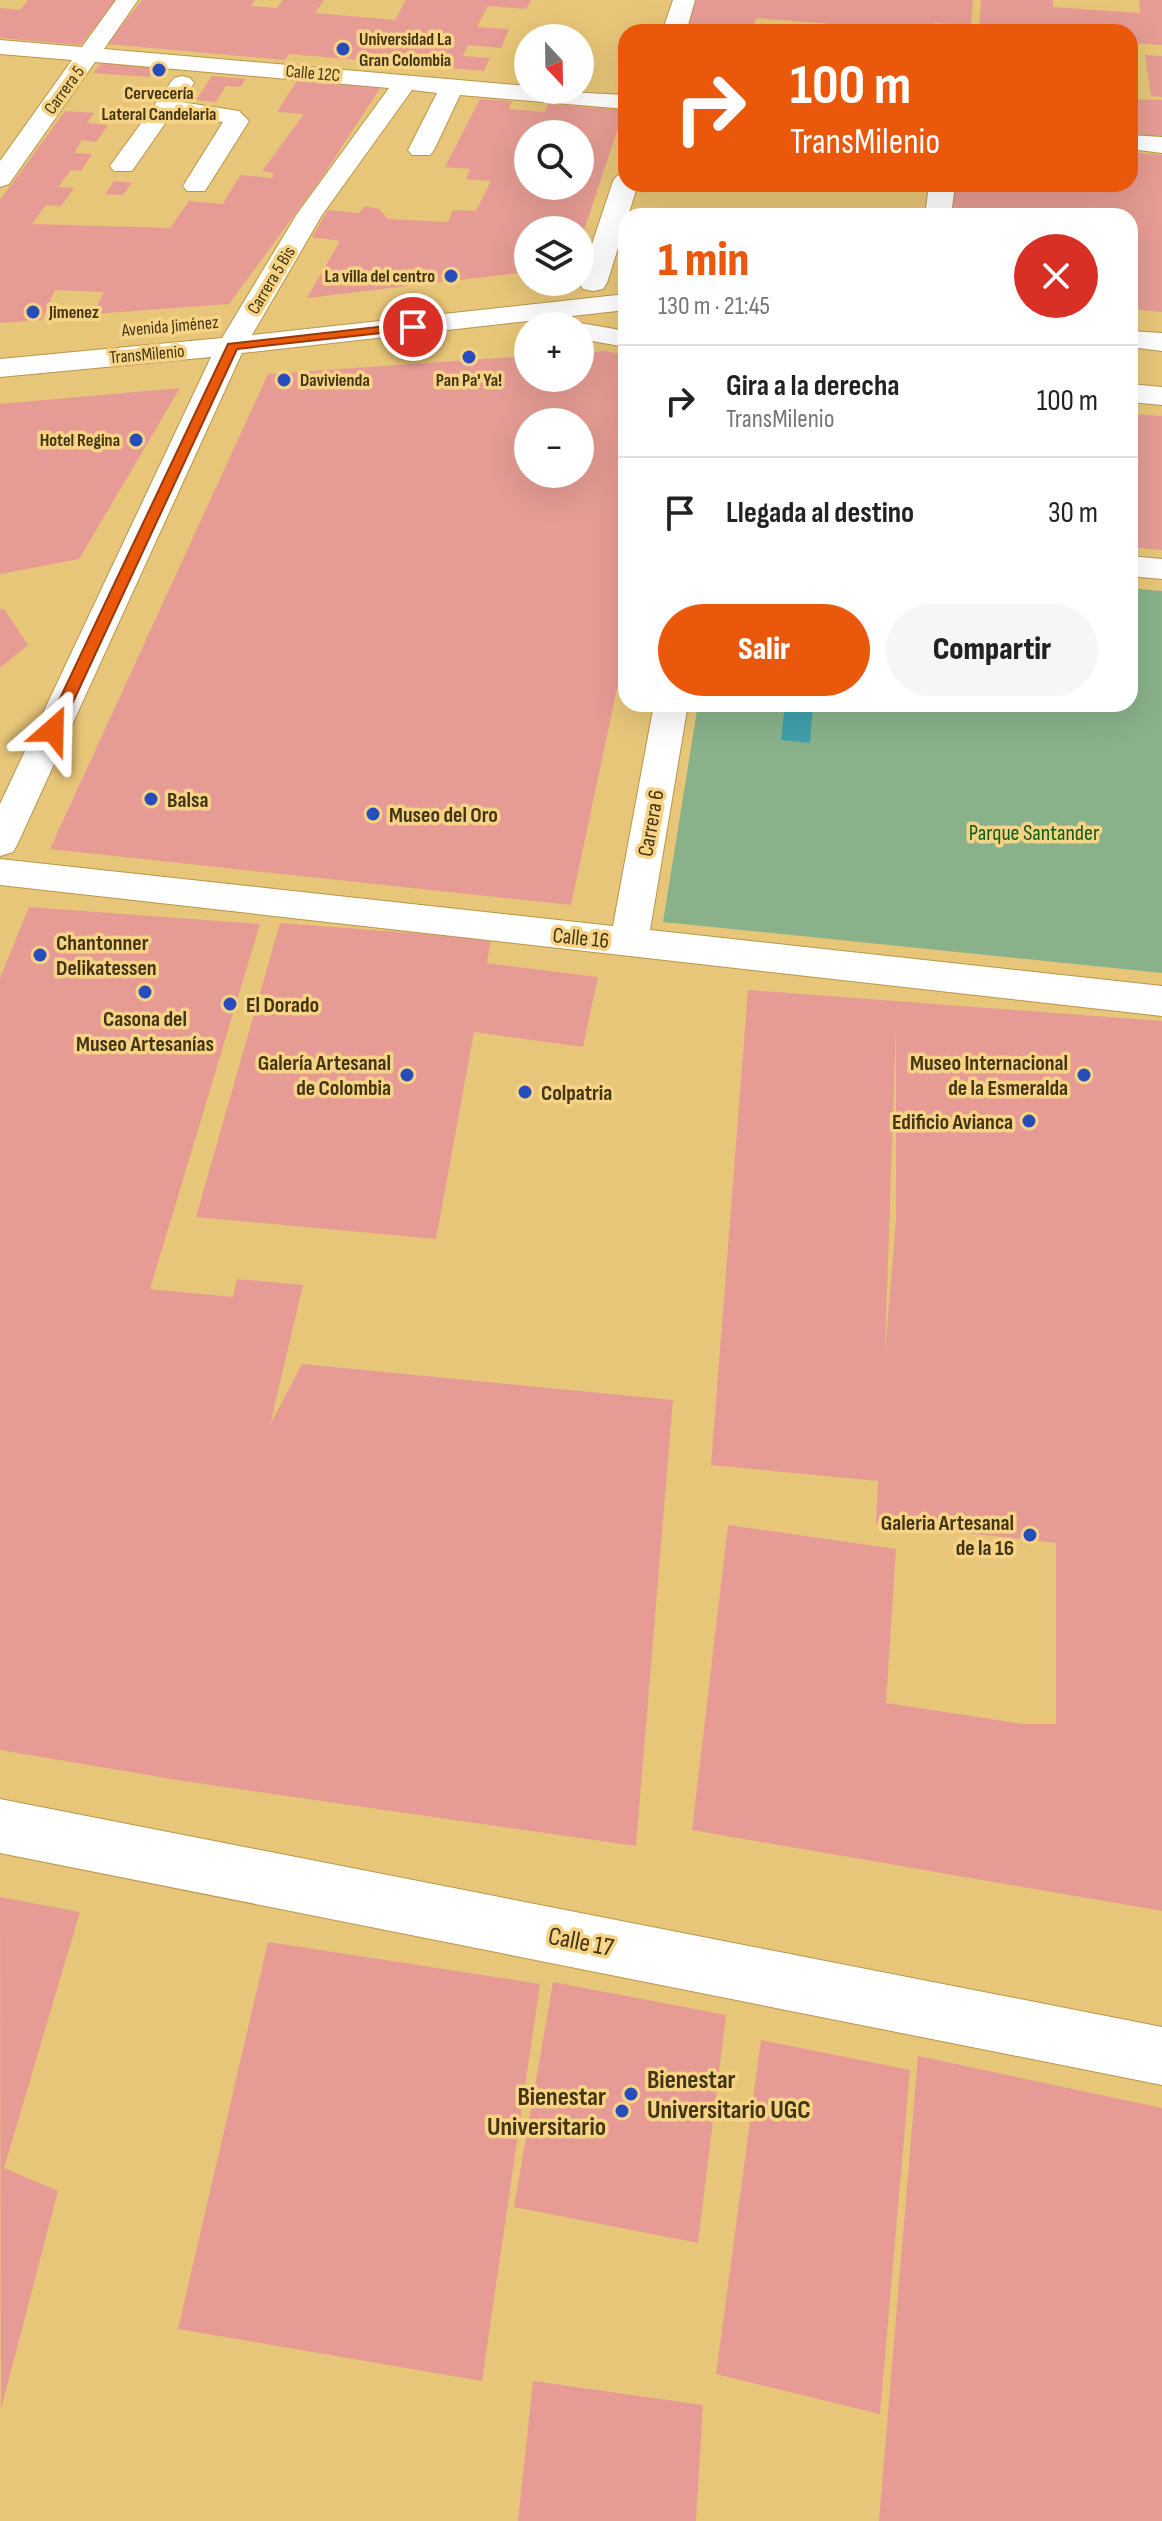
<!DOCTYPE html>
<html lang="es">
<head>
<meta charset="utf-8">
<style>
	:root { --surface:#fff; --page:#f6f6f6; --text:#222; --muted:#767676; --line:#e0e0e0; --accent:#ea580c }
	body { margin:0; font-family:"Sofia Sans Condensed",sans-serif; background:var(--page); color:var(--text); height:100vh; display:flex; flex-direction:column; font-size:30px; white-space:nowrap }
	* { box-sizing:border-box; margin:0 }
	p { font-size:26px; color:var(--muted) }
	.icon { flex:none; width:44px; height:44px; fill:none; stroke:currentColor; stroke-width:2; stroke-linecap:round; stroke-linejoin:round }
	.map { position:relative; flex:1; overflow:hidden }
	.side { position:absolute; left:618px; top:208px; width:520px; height:504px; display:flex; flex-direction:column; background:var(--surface); border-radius:24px; box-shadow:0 8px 32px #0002 }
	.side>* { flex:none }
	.banner { position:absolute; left:618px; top:24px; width:520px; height:168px; border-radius:24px; box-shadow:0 8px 32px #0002; background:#ea580c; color:#fff; overflow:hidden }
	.needle { width:52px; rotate:158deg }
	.controls { position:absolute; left:514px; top:24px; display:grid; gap:16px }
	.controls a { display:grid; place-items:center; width:80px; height:80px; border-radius:50%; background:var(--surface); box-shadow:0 8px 32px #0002; font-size:40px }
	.pin { position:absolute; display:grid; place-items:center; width:68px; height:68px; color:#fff; margin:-34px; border:4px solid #fff; border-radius:50%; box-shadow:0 2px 8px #0007 }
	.me { position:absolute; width:88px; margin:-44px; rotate:25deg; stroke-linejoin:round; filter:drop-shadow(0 0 6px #0008) }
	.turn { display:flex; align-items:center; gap:28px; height:168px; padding:0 40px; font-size:36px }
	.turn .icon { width:104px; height:104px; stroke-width:2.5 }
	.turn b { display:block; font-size:56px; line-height:68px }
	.round { display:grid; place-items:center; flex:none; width:84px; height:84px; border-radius:42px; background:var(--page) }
	.summary { display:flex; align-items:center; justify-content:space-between; height:136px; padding:0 40px }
	h1 { font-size:48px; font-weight:800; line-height:60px; color:var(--accent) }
	.button { display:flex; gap:16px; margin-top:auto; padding:16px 40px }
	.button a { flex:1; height:92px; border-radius:48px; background:var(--accent); color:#fff; font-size:32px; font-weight:800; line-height:92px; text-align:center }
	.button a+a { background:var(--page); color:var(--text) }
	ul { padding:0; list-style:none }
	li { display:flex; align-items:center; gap:24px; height:112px; padding:0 40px; border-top:2px solid var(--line) }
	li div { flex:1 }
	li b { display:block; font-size:30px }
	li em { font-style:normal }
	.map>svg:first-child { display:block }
	.green { fill:#89b28b }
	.water { fill:#41a0ac }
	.building { fill:#e69c94; fill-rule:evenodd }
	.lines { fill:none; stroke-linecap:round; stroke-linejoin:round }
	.minor-casing { stroke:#b89649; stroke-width:2 }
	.minor { fill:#fff; fill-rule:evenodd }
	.route { fill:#ea580c; stroke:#983908; stroke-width:2 }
	.poi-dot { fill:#284cbb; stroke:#f6d385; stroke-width:3 }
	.labels { text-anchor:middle; stroke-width:7; stroke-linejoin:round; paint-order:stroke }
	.far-poi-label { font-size:18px; font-weight:bold; fill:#433514; stroke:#f6d385; text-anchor:start }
	.far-street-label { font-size:18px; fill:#433514; stroke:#f6d385 }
	.poi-label { font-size:22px; font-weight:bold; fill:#433514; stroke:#f6d385; text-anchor:start }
	.street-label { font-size:22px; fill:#433514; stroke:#f6d385 }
	.park-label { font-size:22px; fill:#0a5b1c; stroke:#f6d385 }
	.near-street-label { font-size:26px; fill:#433514; stroke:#f6d385 }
	.near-poi-label { font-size:26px; font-weight:bold; fill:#433514; stroke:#f6d385; text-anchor:start }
</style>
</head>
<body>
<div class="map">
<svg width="1162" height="2521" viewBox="0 0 1162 2521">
	<rect width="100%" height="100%" fill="#e8c679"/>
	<!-- green -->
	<path class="green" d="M1130,588L1162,591V973L663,922L698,704H1130Z"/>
	<!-- water -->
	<path class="water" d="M785,704H813L810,743L781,740Z"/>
	<!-- building -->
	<g class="building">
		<path d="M28,0H116L81,45L0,38V8L20,10Z"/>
		<path d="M142,0H255L251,6L277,8L283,0H324L315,13L395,20L406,0H531L526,9L488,6L477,27L509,29L501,48L468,45L463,56L490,58L484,71L289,54L285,60L107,44Z"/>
		<path d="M695,0H973L971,26L935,23L934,32H871L872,27L756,18L752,32H685Z"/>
		<path d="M981,0H1053V7L1140,13L1139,0H1162V45L1130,43V32H979Z"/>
		<path d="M1145,55L1162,56V97L1151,96Z"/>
		<path d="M101,63L155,67L149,77L93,73Z"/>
		<path d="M212,76L246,79L240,87L226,86L216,102L196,100Z"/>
		<path d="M299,77L382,85L321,179L229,304L93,314L104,292L55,290L42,320L0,323V200L65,111L94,113L87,123L108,125L96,142L82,140L74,153L92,154L81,171L71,170L58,187L74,188L61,206L46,205L32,224L170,228L189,201L223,204L240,175L272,178L274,173L262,171L304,114L277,112Z"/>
		<path d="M480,99L512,101L509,109L545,112L548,104L624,110L580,242V230H528V272L307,298L340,241L312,237L328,210L359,213L365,206L379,209L388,219L448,222L453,210L476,211L491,181L466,179L470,169L445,167ZM528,134H580V186H528Z"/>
		<path d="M1130,99L1162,100V137L1130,135Z"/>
		<path d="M1130,152L1162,155V312L1130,309V216H949L953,184H1130Z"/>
		<path d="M114,181L132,183L123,195L105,194Z"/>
		<path d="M605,351L626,355V646L571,905L50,849L268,374L528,356V378H580V353ZM528,422H580V474H528Z"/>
		<path d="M180,388L79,559L0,574V404Z"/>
		<path d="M1130,414L1162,416V550L1130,547Z"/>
		<path d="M0,609H4L28,645L0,668Z"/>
		<path d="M29,907L260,924L150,1289L233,1297L237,1279L303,1285L270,1425L302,1364L673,1400L636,1846L183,1781L0,1750V978Z"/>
		<path d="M280,923L491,939L487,963L598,977L583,1047L474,1032L436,1239L196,1217Z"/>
		<path d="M748,990L1162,1021V1911L692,1830L728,1525L896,1549L886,1703L1023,1724H1056V1543L876,1523L878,1481L711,1465ZM896,1026V1221L885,1351Z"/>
		<path d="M0,1897L80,1912L4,2168L58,2191L1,2409Z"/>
		<path d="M268,1942L540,1984L482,2381L178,2329Z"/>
		<path d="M553,1982L726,2015L698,2243L514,2207Z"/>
		<path d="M761,2040L910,2070L880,2414L716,2374Z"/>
		<path d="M918,2056L1162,2108V2521H879Z"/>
		<path d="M533,2381L703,2405L696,2521H518Z"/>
	</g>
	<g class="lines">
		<defs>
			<g id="minor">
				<path d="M116,0H138L104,49L528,86V90L626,95V109L460,95L434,150L430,155H412L408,150L437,93L412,90L322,215L252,335L626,294V310L242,353L18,843L13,852L0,856V804L211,357L0,377V359L222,338L297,214L389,88L95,62L9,184L0,187V161L72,60L0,54V40L82,47Z"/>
				<path d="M673,0H695L686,32H662Z"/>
				<path d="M182,76L190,78L194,83L181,102L239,111L249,121L205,191H187L183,186L223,122L171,115L132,171H114L110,166L174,78Z"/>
				<path d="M1130,135L1162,137V153L1130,149Z"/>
				<path d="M626,173V184H638L607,283L603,289L593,291L583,289L579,283L613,181L617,176Z"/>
				<path d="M929,184H955L951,216H925Z"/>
				<path d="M580,323L626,331V347L580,339V326H569Z"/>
				<path d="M1130,331L1162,333V351L1130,347Z"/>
				<path d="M1130,384L1162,387V405L1130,402Z"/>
				<path d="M1130,556L1162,559V579L1130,576Z"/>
				<path d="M654,704H688L650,930L1162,986V1016L0,885V859L613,926Z"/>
				<path d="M0,1799L1162,2027V2085L0,1853Z"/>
			</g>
		</defs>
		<!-- minor casing -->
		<use href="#minor" class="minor-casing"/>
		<!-- minor -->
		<use href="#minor" class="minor"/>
	</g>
	<!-- route -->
	<path class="route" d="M413,323L417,324V329L237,349L60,730L58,734H47L45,730L228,344Z"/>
	<!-- markers -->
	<g class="poi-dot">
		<circle cx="343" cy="49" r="8"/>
		<circle cx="159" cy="70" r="8"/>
		<circle cx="451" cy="276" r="8"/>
		<circle cx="33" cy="312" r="8"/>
		<circle cx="469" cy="357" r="8"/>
		<circle cx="284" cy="380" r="8"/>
		<circle cx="136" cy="440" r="8"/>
		<circle cx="151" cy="799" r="8"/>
		<circle cx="373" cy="814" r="8"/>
		<circle cx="40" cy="955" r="8"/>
		<circle cx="145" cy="992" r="8"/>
		<circle cx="230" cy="1004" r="8"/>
		<circle cx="407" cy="1075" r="8"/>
		<circle cx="1084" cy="1075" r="8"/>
		<circle cx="525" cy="1092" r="8"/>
		<circle cx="1029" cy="1121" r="8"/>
		<circle cx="1030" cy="1535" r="8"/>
		<circle cx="631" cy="2094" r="8"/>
		<circle cx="622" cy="2111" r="8"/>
	</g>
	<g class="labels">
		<!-- far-poi labels -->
		<g class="far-poi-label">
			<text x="359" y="45">Universidad La<tspan x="359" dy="21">Gran Colombia</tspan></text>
			<text x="159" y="99" text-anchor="middle">Cervecería<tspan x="159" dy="21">Lateral Candelaria</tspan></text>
			<text x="435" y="282" text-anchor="end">La villa del centro</text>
			<text x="49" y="318">Jimenez</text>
			<text x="300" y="386">Davivienda</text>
			<text x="469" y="386" text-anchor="middle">Pan Pa' Ya!</text>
			<text x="120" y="446" text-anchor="end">Hotel Regina</text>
		</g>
		<!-- far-street labels -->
		<g class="far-street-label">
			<text transform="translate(313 73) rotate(5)" y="6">Calle 12C</text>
			<text transform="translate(64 90) rotate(-54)" y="6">Carrera 5</text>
			<text transform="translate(271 280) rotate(-59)" y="6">Carrera 5 Bis</text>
			<text transform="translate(170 326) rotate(-5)" y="6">Avenida Jiménez</text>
			<text transform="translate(147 354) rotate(-5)" y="6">TransMilenio</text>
		</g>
		<!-- poi labels -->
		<g class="poi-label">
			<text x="167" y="807">Balsa</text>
			<text x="389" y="822">Museo del Oro</text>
			<text x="56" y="950">Chantonner<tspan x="56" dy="25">Delikatessen</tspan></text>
			<text x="246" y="1012">El Dorado</text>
			<text x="145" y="1026" text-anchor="middle">Casona del<tspan x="145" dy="25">Museo Artesanías</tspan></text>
			<text x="391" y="1070" text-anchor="end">Galería Artesanal<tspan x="391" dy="25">de Colombia</tspan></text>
			<text x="1068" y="1070" text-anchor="end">Museo Internacional<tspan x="1068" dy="25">de la Esmeralda</tspan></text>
			<text x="541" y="1100">Colpatria</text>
			<text x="1013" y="1129" text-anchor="end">Edificio Avianca</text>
			<text x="1014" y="1530" text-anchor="end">Galeria Artesanal<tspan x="1014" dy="25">de la 16</tspan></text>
		</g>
		<!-- street labels -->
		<g class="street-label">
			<text transform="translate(650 823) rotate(-80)" y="8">Carrera 6</text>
			<text transform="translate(581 937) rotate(6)" y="8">Calle 16</text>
		</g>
		<!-- park labels -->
		<g class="park-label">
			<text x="1034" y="840">Parque Santander</text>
		</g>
		<!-- near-street labels -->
		<g class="near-street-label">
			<text transform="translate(581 1941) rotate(11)" y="9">Calle 17</text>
		</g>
		<!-- near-poi labels -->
		<g class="near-poi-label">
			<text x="647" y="2088">Bienestar<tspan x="647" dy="30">Universitario UGC</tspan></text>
			<text x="606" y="2105" text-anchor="end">Bienestar<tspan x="606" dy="30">Universitario</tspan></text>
		</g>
	</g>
</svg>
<div class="controls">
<a><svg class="needle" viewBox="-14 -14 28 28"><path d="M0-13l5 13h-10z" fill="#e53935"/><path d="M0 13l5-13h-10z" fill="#767676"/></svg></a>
<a><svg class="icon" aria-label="search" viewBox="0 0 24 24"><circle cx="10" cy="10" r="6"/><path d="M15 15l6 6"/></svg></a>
<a><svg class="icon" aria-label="layers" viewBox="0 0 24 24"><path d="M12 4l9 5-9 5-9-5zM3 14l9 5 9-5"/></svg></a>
<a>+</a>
<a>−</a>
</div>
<div class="pin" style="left:413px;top:327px;background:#d93025"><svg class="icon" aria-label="arrive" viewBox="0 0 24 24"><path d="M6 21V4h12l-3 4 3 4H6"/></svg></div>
<svg class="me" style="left:53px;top:730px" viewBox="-20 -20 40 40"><path d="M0-17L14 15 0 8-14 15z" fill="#ea580c" stroke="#fff" stroke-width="4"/></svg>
<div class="banner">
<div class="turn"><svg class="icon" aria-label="right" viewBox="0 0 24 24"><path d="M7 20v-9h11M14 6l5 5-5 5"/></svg><div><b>100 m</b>TransMilenio</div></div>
</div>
<section class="side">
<div class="summary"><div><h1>1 min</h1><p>130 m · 21:45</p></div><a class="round" style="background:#d93025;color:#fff"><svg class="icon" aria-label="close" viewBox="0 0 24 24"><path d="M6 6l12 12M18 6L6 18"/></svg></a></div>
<ul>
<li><svg class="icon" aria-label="right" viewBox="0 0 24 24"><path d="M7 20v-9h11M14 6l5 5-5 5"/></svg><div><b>Gira a la derecha</b><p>TransMilenio</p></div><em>100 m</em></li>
<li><svg class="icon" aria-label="arrive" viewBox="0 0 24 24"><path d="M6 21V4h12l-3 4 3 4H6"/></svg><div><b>Llegada al destino</b></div><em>30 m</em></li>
</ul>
<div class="button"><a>Salir</a><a>Compartir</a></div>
</section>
</div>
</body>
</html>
